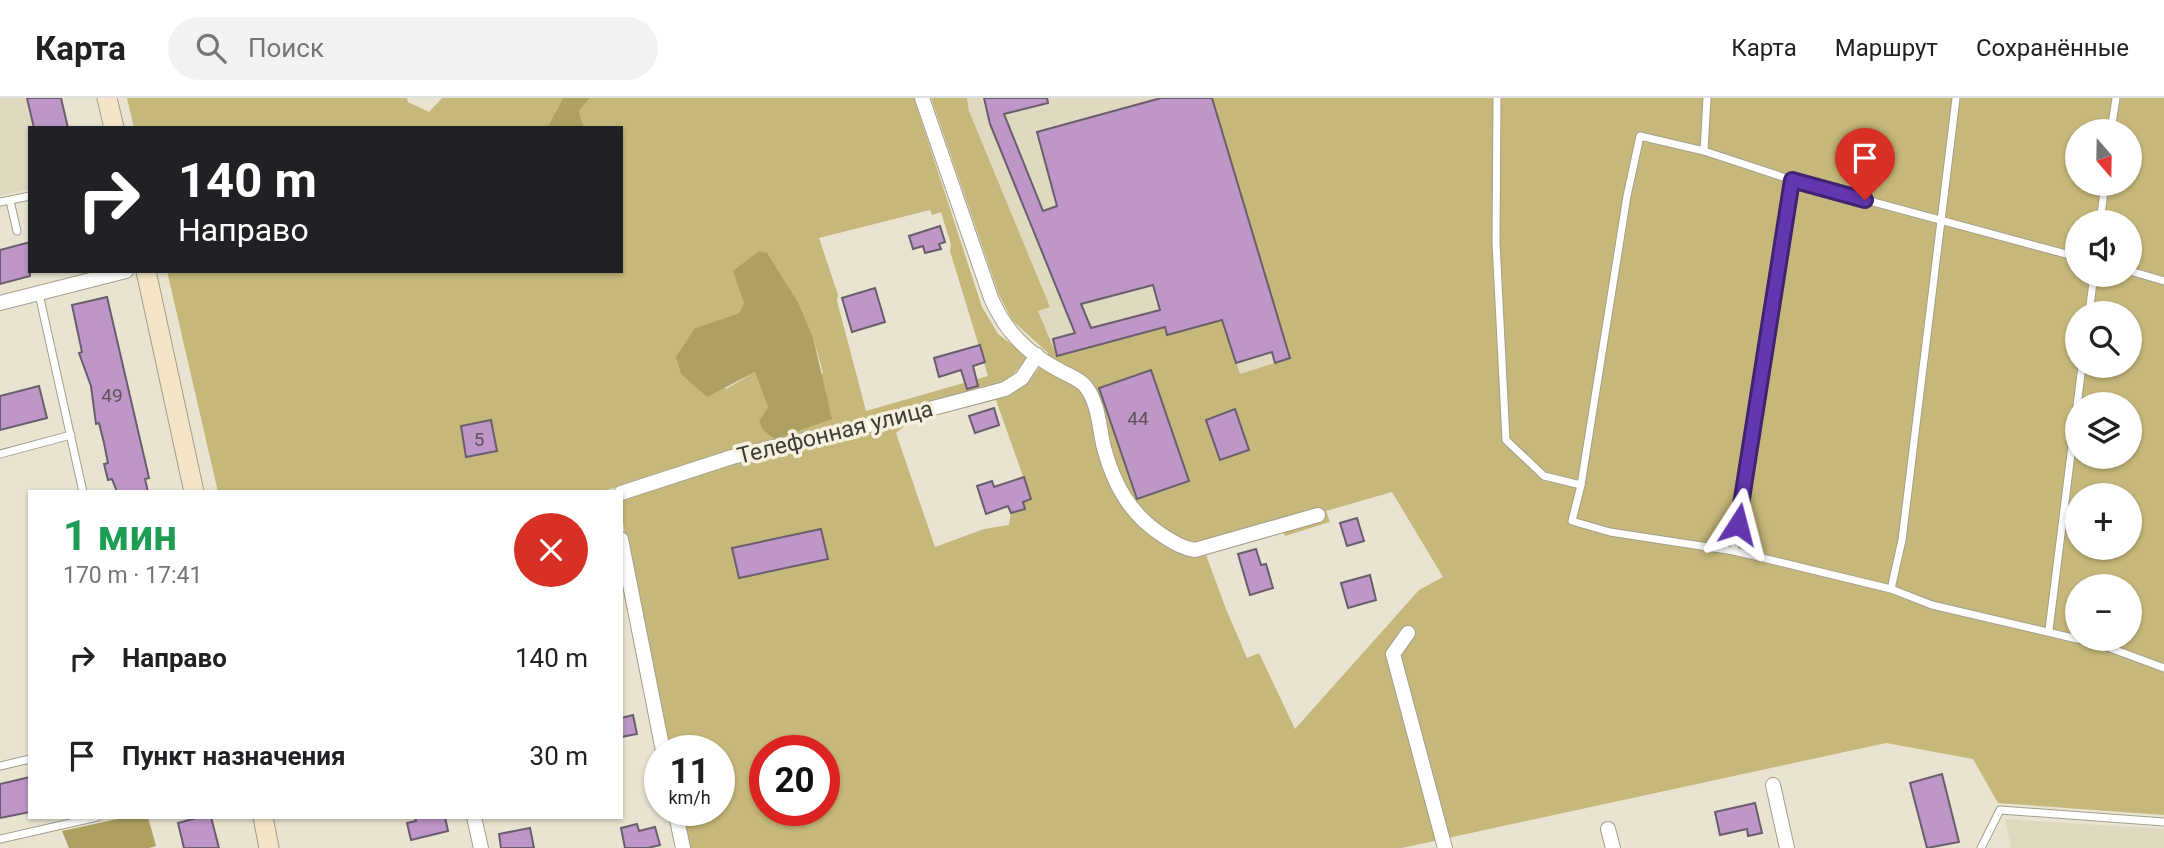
<!DOCTYPE html>
<html lang="ru">
<head>
<meta charset="utf-8">
<style>
	:root { --surface:#fff; --page:#f2f2f2; --text:#202124; --muted:#757577; --line:#e0e0e0 }
	body { margin:0; font-family:Roboto,sans-serif; background:var(--page); color:var(--text); height:100vh; display:flex; flex-direction:column; font-size:26px; white-space:nowrap }
	* { box-sizing:border-box; margin:0 }
	p { font-size:23px; color:var(--muted) }
	.icon { flex:none; width:38px; height:38px; fill:none; stroke:currentColor; stroke-width:2; stroke-linecap:round; stroke-linejoin:round }
	.map { position:relative; flex:1; overflow:hidden }
	.side { position:absolute; left:28px; top:392px; width:595px; height:329px; display:flex; flex-direction:column; background:var(--surface); border-radius:0px; box-shadow:0 2px 5px #0004 }
	.side>* { flex:none }
	.top-card { position:absolute; left:28px; top:28px; width:595px; height:147px; border-radius:0px; box-shadow:0 2px 5px #0004; background:#202124; color:#fff; overflow:hidden }
	.needle { width:46px; rotate:160deg }
	.controls { position:absolute; left:2065px; top:21px; display:grid; gap:14px }
	.controls a { display:grid; place-items:center; width:77px; height:77px; border-radius:50%; background:var(--surface); box-shadow:0 2px 5px #0004; font-size:35px }
	.speed { position:absolute; left:644px; top:637px; display:flex; gap:14px; font-size:35px; font-weight:700; text-align:center }
	.speed>* { display:grid; place-content:center; width:91px; height:91px; border-radius:50%; background:var(--surface); box-shadow:0 2px 5px #0004; line-height:1 }
	.speed small { font-size:18px; font-weight:400 }
	.speed .limit { border:10px solid #d22; background:#fff; color:#111 }
	.pin { position:absolute; display:grid; place-items:center; width:60px; height:60px; color:#fff; margin:-72px -30px; border-radius:50% 50% 50% 0; rotate:-45deg; box-shadow:0 0 7px #0007 }
	.pin .icon { rotate:45deg }
	.me { position:absolute; width:77px; margin:-38px; rotate:9deg; stroke-linejoin:round; filter:drop-shadow(0 0 5px #0008) }
	.turn { display:flex; align-items:center; gap:24px; height:147px; padding:0 35px; font-size:32px }
	.turn .icon { width:91px; height:91px; stroke-width:2.5 }
	.turn b { display:block; font-size:49px; line-height:60px }
	.round { display:grid; place-items:center; flex:none; width:74px; height:74px; border-radius:37px; background:var(--page) }
	.overview { display:flex; align-items:center; justify-content:space-between; height:119px; padding:0 35px }
	h1 { font-size:42px; font-weight:700; line-height:52px; color:#1e9e55 }
	ul { padding:0; list-style:none }
	li { display:flex; align-items:center; gap:21px; height:98px; padding:0 35px }
	li div { flex:1 }
	li b { display:block; font-size:26px }
	li em { font-style:normal }
	header { display:flex; align-items:center; gap:42px; box-sizing:border-box; height:98px; padding:0 35px; background:var(--surface); border-bottom:2px solid var(--line) }
	header strong { font-size:33px }
	nav { display:flex; gap:38px; margin-inline-start:auto; font-size:24px }
	.search { width:490px; height:63px; background:var(--page); display:flex; align-items:center; gap:18px; box-sizing:border-box; padding:0 24px; border-radius:38px; color:var(--muted); font-size:26px }
	.map>svg:first-child { display:block }
	.built { fill:#dfd9bf }
	.green { fill:#c6b87a; fill-rule:evenodd }
	.forest { fill:#aea061 }
	.building { fill:#be96c8; stroke:#695e6c; stroke-width:2; fill-rule:evenodd }
	.lines { fill:none; stroke-linecap:round; stroke-linejoin:round }
	.lane-casing { stroke:#a39f8d; stroke-width:9 }
	.street-casing { stroke:#a39f8d; stroke-width:16 }
	.secondary-casing { stroke:#a39f8d; stroke-width:21 }
	.lane { stroke:#fff; stroke-width:7 }
	.street { stroke:#fff; stroke-width:14 }
	.secondary { stroke:#f5e5c7; stroke-width:19 }
	.route-casing { stroke:#402472; stroke-width:18 }
	.route { stroke:#6337af; stroke-width:12 }
	.labels { text-anchor:middle; stroke-width:7; stroke-linejoin:round; paint-order:stroke }
	.number-label { font-size:19px; fill:#5e525a }
	.street-label { font-size:23px; fill:#3e3c35; stroke:#f5f1de }
</style>
</head>
<body>
<header>
<strong>Карта</strong>
<div class="search"><svg class="icon" aria-label="search" viewBox="0 0 24 24"><circle cx="10" cy="10" r="6"/><path d="M15 15l6 6"/></svg>Поиск</div>
<nav><a>Карта</a><a>Маршрут</a><a>Сохранённые</a></nav>
</header>
<div class="map">
<svg width="2164" height="750" viewBox="0 0 2164 750">
	<rect width="100%" height="100%" fill="#e8e4d1"/>
	<!-- built -->
	<g class="built">
		<path d="M0,0H27L35,30H30V91L0,98Z"/>
		<path d="M967,0H1212L1290,260L1239,276L1167,237L1159,231L1057,258L1038,213L1050,209L969,13Z"/>
		<path d="M2005,721L2164,731V750H2011Z"/>
	</g>
	<!-- green -->
	<g class="green">
		<path d="M127,0H407L408,4L429,14L442,0H563L547,30H134Z"/>
		<path d="M590,0H914L982,209L998,236L1028,259L1010,280L992,288L714,360L600,394H218L167,173H621V30H584L579,13ZM930,112L932,117L941,114L951,147L950,153L988,278L866,313L837,203L838,197L819,140ZM744,205L799,206L813,239L823,275L768,310L755,274L726,291L695,230L739,215Z"/>
		<path d="M931,0H967L969,13L1050,209L1038,213L1057,258L1159,231L1165,229L1167,237L1222,222L1240,276L1290,260L1212,0H2164V717L1998,705L1973,661L1886,645L1402,750H689L681,712H719V653H669L621,415V400L667,383L1025,285L1036,274L1048,255L1012,222L999,197ZM2077,33H2130V86H2077ZM2077,124H2130V177H2077ZM2077,215H2130V268H2077ZM996,302L1031,401L1023,404L1025,411L1011,415L1009,427L984,431L935,449L896,335L909,324ZM2077,306H2130V359H2077ZM1392,394L1443,479L1419,492L1295,631L1259,555L1247,560L1226,511L1206,457L1283,433L1285,438L1330,424L1326,413ZM2077,397H2130V450H2077ZM2077,488H2130V541H2077ZM765,653H824V712H765Z"/>
	</g>
	<!-- forest -->
	<g class="forest">
		<path d="M563,0H590L579,13L584,30H547Z"/>
		<path d="M759,153L767,155L799,206L813,239L832,321L775,341L763,332L759,323L768,310L755,274L707,299L681,276L676,259L695,230L739,215L744,205L733,173Z"/>
		<path d="M127,719H148L156,748L149,750H69L62,733Z"/>
	</g>
	<!-- building -->
	<g class="building">
		<path d="M27,0H61L68,30H34Z"/>
		<path d="M984,0H1047L1048,5L1004,16L1043,113L1057,108L1037,34L1161,0H1212L1290,260L1275,265L1272,254L1236,265L1222,222L1167,237L1165,229L1057,258L1053,241L1075,235L990,26ZM1153,187L1160,212L1091,230L1081,206Z"/>
		<path d="M940,128L945,144L939,146L941,151L925,155L923,148L913,151L909,138Z"/>
		<path d="M30,144V178L0,186V152Z"/>
		<path d="M875,190L885,224L852,234L842,200Z"/>
		<path d="M107,199L149,380L145,381L148,394H117L112,381L108,382L104,366L108,365L104,345L99,325L96,326L91,288L79,255L82,254L72,207Z"/>
		<path d="M980,247L985,264L973,268L978,288L967,291L961,272L939,279L934,260Z"/>
		<path d="M1151,272L1189,383L1137,401L1099,290Z"/>
		<path d="M39,288L47,320L0,332V298Z"/>
		<path d="M994,310L999,327L975,335L969,318Z"/>
		<path d="M1235,311L1249,352L1220,362L1206,322Z"/>
		<path d="M491,322L497,353L466,359L461,328Z"/>
		<path d="M1024,379L1031,401L1023,404L1025,411L1011,415L1008,408L986,416L977,388L992,383L994,389Z"/>
		<path d="M1357,420L1364,443L1347,448L1340,425Z"/>
		<path d="M821,431L828,461L739,480L732,450Z"/>
		<path d="M1256,451L1261,467L1266,466L1273,490L1250,497L1238,456Z"/>
		<path d="M1370,477L1376,502L1348,510L1341,485Z"/>
		<path d="M633,617L637,636L621,639V620Z"/>
		<path d="M1942,676L1959,744L1927,750L1910,685Z"/>
		<path d="M30,679V714L0,720V686Z"/>
		<path d="M1755,705L1762,735L1748,738L1747,731L1720,737L1715,714Z"/>
		<path d="M200,719H211L219,750H184L178,725Z"/>
		<path d="M415,719H445L448,733L411,742L407,725L416,723Z"/>
		<path d="M637,726L639,733L655,729L660,747L648,750H625L621,730Z"/>
		<path d="M530,730L534,750H501L499,736Z"/>
	</g>
	<g class="lines">
		<defs>
			<g id="lane">
				<path d="M1497,0L1496,145L1506,342L1544,378L1581,387"/>
				<path d="M2111,33L2116,0"/>
				<path d="M1704,53L1707,0"/>
				<path d="M10,103L17,133"/>
				<path d="M0,104L30,98"/>
				<path d="M2100,124L2105,86"/>
				<path d="M2077,159L1792,82L1704,53L1640,38L1627,98L1581,387L1572,423L1610,434L1734,453L1891,491L1932,507L2077,541"/>
				<path d="M2130,173L2164,183"/>
				<path d="M39,196L83,394"/>
				<path d="M2089,215L2094,177"/>
				<path d="M0,356L71,337"/>
				<path d="M1734,453L1792,82"/>
				<path d="M1891,491L1902,442L1956,0"/>
				<path d="M2049,532L2082,268"/>
				<path d="M2078,541L2110,550L2164,570"/>
				<path d="M0,668L30,661"/>
				<path d="M0,741L97,719"/>
				<path d="M1981,750L2000,712L2164,724"/>
			</g>
			<g id="street">
				<path d="M922,0L991,200C1005,233 1027,255 1059,272C1069,278 1079,280 1086,289C1099,306 1099,330 1104,350C1114,387 1130,416 1162,437C1173,444 1182,450 1195,452L1318,417"/>
				<path d="M0,205L126,173"/>
				<path d="M621,395L732,359L873,326L1005,291L1022,280L1037,257"/>
				<path d="M621,441L663,653"/>
				<path d="M1408,535L1393,556L1445,750"/>
				<path d="M1773,687L1787,750"/>
				<path d="M675,712L683,750"/>
				<path d="M474,719L481,750"/>
				<path d="M1608,731L1613,750"/>
			</g>
			<g id="secondary">
				<path d="M107,0L114,30"/>
				<path d="M146,173L194,394"/>
				<path d="M263,719L269,750"/>
			</g>
		</defs>
		<!-- lane casing -->
		<use href="#lane" class="lane-casing"/>
		<!-- street casing -->
		<use href="#street" class="street-casing"/>
		<!-- secondary casing -->
		<use href="#secondary" class="secondary-casing"/>
		<!-- lane -->
		<use href="#lane" class="lane"/>
		<!-- street -->
		<use href="#street" class="street"/>
		<!-- secondary -->
		<use href="#secondary" class="secondary"/>
	</g>
	<g class="lines">
		<defs>
			<path id="route" d="M1738,426L1792,82L1865,102"/>
		</defs>
		<!-- route casing -->
		<use href="#route" class="route-casing"/>
		<!-- route -->
		<use href="#route" class="route"/>
	</g>
	<g class="labels">
		<!-- number labels -->
		<g class="number-label">
			<text x="112" y="304">49</text>
			<text x="1138" y="327">44</text>
			<text x="479" y="348">5</text>
		</g>
		<!-- street labels -->
		<g class="street-label">
			<text transform="translate(835 334) rotate(-14)" y="8">Телефонная улица</text>
		</g>
	</g>
</svg>
<div class="controls">
<a><svg class="needle" viewBox="-14 -14 28 28"><path d="M0-13l5 13h-10z" fill="#e53935"/><path d="M0 13l5-13h-10z" fill="#757577"/></svg></a>
<a><svg class="icon" aria-label="sound" viewBox="0 0 24 24"><path d="M4 9h4l5-4v14l-5-4H4zM17 9q2 3 0 6"/></svg></a>
<a><svg class="icon" aria-label="search" viewBox="0 0 24 24"><circle cx="10" cy="10" r="6"/><path d="M15 15l6 6"/></svg></a>
<a><svg class="icon" aria-label="layers" viewBox="0 0 24 24"><path d="M12 4l9 5-9 5-9-5zM3 14l9 5 9-5"/></svg></a>
<a>+</a>
<a>−</a>
</div>
<div class="speed"><div>11<small>km/h</small></div><div class="limit">20</div></div>
<div class="pin" style="left:1865px;top:102px;background:#d93025"><svg class="icon" aria-label="arrive" viewBox="0 0 24 24"><path d="M6 21V4h12l-3 4 3 4H6"/></svg></div>
<svg class="me" style="left:1738px;top:426px" viewBox="-20 -20 40 40"><path d="M0-17L14 15 0 8-14 15z" fill="#6337af" stroke="#fff" stroke-width="4"/></svg>
<div class="top-card">
<div class="turn"><svg class="icon" aria-label="right" viewBox="0 0 24 24"><path d="M7 20v-9h11M14 6l5 5-5 5"/></svg><div><b>140 m</b>Направо</div></div>
</div>
<section class="side">
<div class="overview"><div><h1>1 мин</h1><p>170 m · 17:41</p></div><a class="round" style="background:#d93025;color:#fff"><svg class="icon" aria-label="close" viewBox="0 0 24 24"><path d="M6 6l12 12M18 6L6 18"/></svg></a></div>
<ul>
<li><svg class="icon" aria-label="right" viewBox="0 0 24 24"><path d="M7 20v-9h11M14 6l5 5-5 5"/></svg><div><b>Направо</b></div><em>140 m</em></li>
<li><svg class="icon" aria-label="arrive" viewBox="0 0 24 24"><path d="M6 21V4h12l-3 4 3 4H6"/></svg><div><b>Пункт назначения</b></div><em>30 m</em></li>
</ul>
</section>
</div>
</body>
</html>
